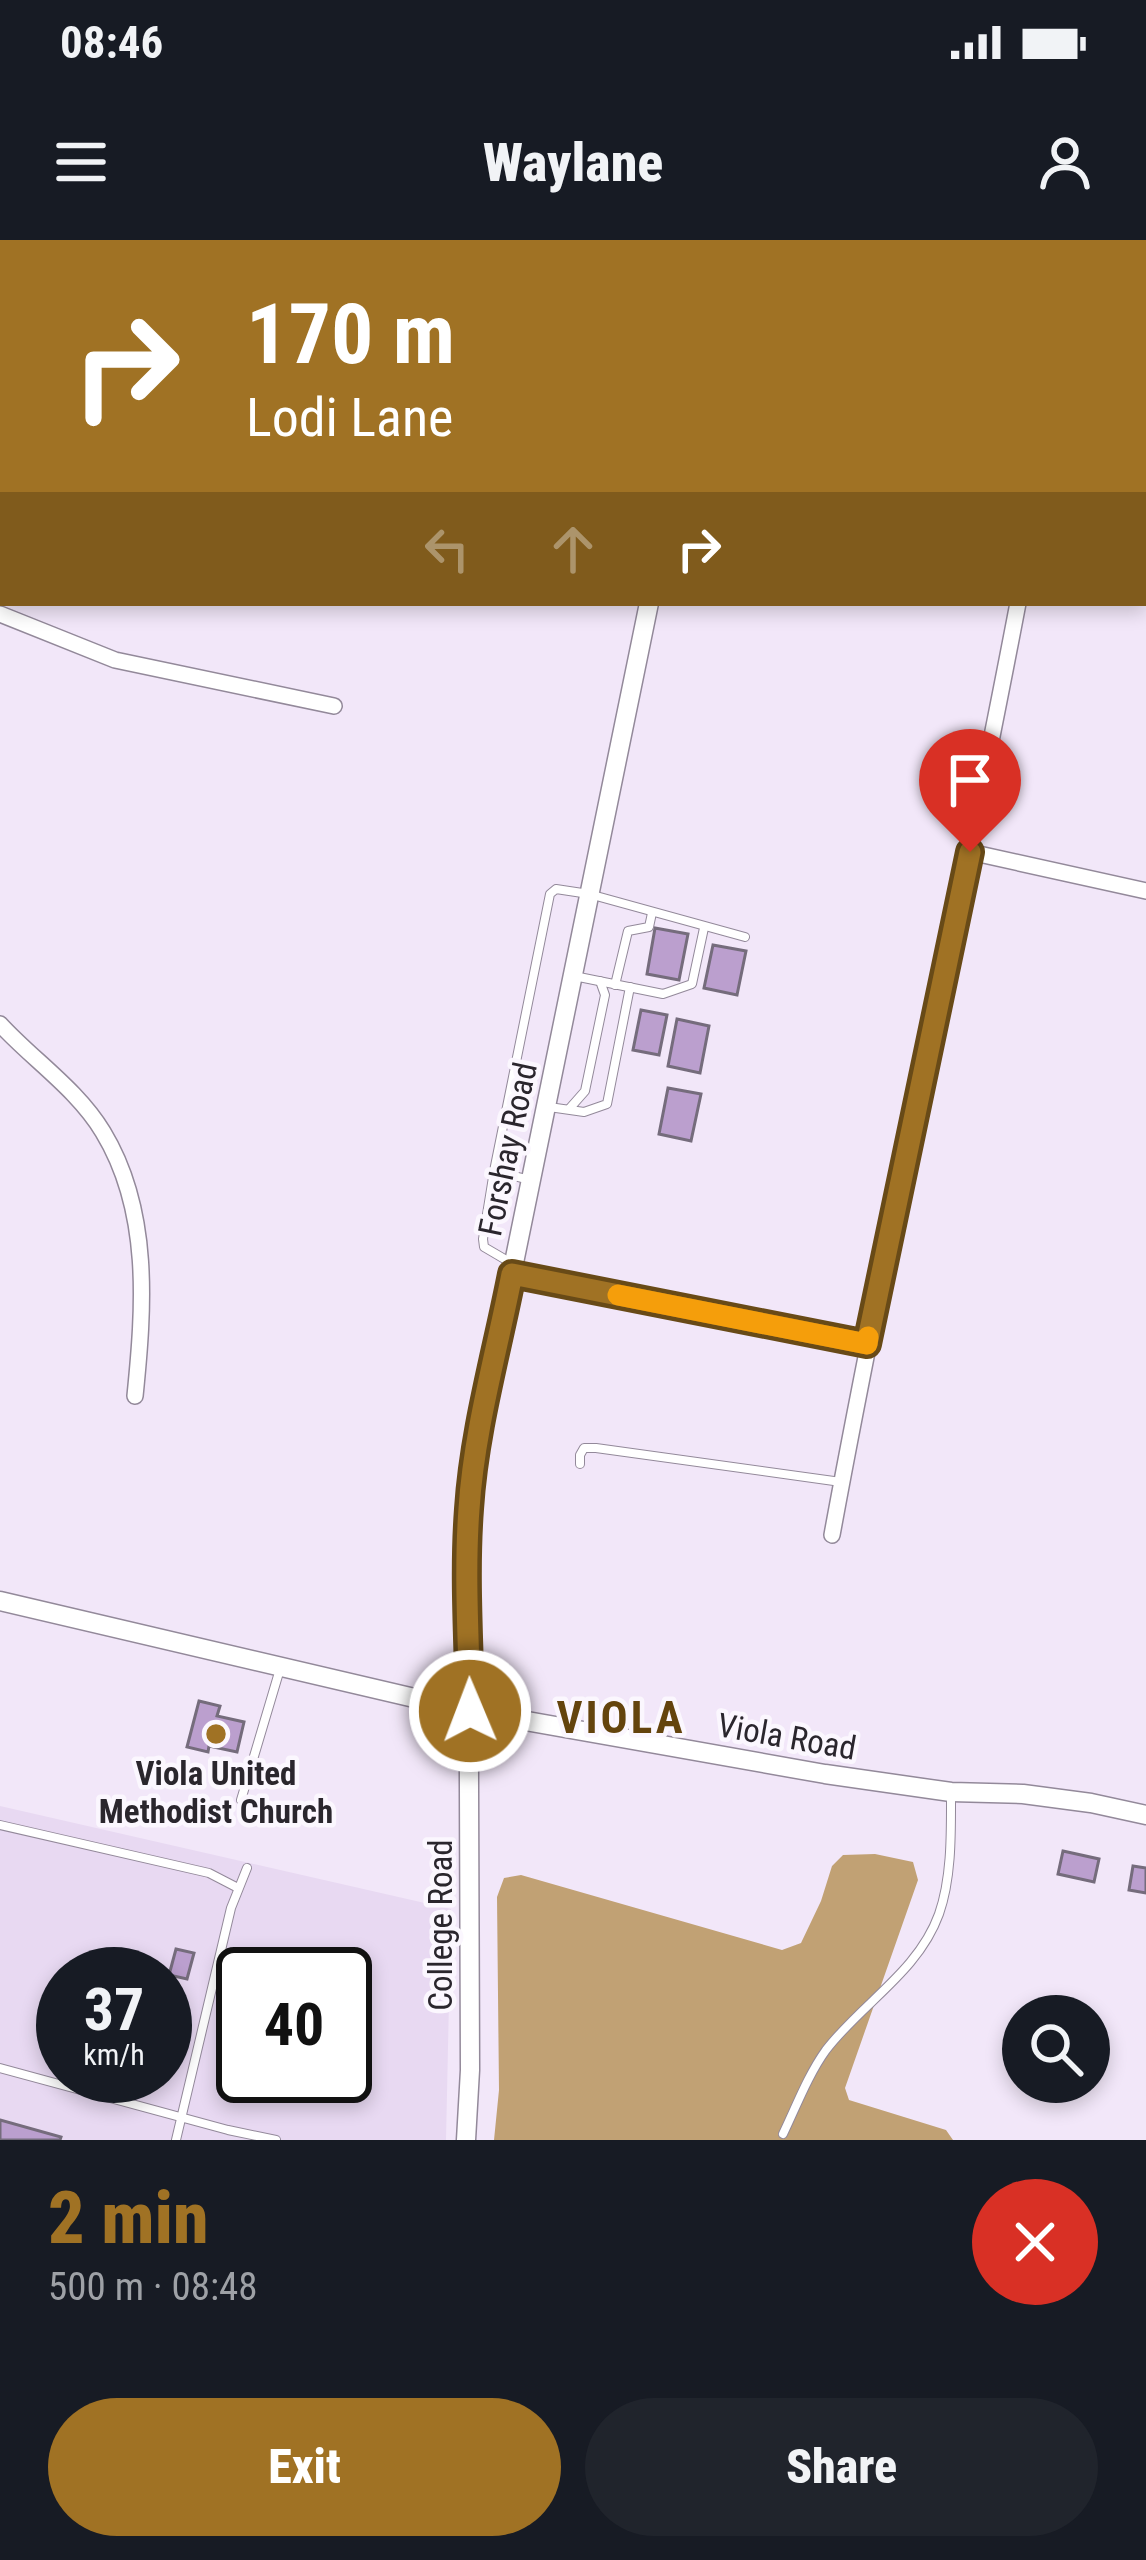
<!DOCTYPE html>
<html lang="en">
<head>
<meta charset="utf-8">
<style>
	:root { --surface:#171b24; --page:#20242c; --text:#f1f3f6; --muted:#9ea1a6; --accent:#a07224 }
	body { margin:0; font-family:"Roboto Condensed",sans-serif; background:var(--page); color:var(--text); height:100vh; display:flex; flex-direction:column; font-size:45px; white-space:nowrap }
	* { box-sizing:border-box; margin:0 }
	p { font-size:39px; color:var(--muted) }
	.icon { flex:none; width:66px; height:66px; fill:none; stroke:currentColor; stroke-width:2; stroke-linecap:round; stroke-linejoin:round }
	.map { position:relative; height:1900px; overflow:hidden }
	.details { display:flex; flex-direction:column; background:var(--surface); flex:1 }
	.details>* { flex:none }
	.top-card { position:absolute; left:0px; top:0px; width:1146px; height:366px; box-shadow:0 6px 18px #0003; background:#a07224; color:#fff; overflow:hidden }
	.tools { position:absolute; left:1002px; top:1755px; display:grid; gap:24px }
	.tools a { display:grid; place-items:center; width:108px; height:108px; border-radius:50%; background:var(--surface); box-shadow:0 6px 18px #0003; font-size:60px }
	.speed { position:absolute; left:36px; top:1707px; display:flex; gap:24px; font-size:60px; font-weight:700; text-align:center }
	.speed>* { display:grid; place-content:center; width:156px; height:156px; border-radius:50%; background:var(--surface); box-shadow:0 6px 18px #0003; line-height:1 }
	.speed small { font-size:30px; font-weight:400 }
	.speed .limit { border:6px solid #111; border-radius:18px; background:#fff; color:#111 }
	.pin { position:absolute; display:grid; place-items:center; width:102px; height:102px; color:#fff; margin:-123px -51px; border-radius:50% 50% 50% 0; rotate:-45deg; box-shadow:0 0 12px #0007 }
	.pin .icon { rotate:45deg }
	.me { position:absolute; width:132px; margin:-66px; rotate:359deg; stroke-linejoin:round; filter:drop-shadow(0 0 9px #0008) }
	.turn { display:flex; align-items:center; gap:42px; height:252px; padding:0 48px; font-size:54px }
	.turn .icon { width:156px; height:156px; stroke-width:2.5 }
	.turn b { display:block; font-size:84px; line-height:102px }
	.lanes { display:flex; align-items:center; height:114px; padding:0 48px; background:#0003; justify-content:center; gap:60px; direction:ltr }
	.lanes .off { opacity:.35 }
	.round { display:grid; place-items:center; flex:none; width:126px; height:126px; border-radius:63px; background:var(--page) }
	.headline { display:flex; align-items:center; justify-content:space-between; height:204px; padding:0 48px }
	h1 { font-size:72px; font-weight:800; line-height:90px; color:var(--accent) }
	.button { display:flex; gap:24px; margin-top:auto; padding:24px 48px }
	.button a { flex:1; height:138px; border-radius:72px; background:var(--accent); color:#fff; font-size:48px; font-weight:800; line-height:138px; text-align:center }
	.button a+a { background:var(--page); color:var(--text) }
	.status { display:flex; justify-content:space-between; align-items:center; height:84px; padding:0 60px; background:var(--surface); direction:ltr }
	.status svg { height:33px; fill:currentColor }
	header { display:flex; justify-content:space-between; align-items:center; height:156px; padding:0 48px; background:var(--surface); font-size:54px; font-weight:800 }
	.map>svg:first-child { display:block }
	.built { fill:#e8d9f2; fill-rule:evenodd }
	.forest { fill:#c1a174 }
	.building { fill:#bb9fce; stroke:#756c7c; stroke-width:3 }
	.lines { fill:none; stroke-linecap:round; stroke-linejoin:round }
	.service-casing { stroke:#93899a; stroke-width:10 }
	.minor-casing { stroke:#93899a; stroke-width:18 }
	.tertiary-casing { stroke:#93899a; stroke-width:21 }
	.service { stroke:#fff; stroke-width:8 }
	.minor { stroke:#fff; stroke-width:15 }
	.tertiary { stroke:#fff; stroke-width:18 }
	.route-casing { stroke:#684a17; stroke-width:30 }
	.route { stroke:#a07224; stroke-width:21 }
	.slow { stroke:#f59e0b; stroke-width:21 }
	.poi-dot { fill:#a07224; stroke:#fbf7fe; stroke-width:4.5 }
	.labels { text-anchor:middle; stroke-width:9; stroke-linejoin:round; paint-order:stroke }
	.street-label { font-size:33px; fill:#2a262d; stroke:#fbf7fe }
	.poi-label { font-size:33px; font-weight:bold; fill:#2a262d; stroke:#fbf7fe }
	.district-label { font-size:45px; font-weight:bold; letter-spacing:3px; fill:#64440d; stroke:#fbf7fe }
</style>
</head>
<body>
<div class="status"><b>08:46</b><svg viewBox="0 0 49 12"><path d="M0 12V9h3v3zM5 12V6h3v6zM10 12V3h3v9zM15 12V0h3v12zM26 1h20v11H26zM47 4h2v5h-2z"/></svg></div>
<header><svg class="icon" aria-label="menu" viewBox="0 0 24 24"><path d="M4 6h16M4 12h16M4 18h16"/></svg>Waylane<svg class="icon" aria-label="person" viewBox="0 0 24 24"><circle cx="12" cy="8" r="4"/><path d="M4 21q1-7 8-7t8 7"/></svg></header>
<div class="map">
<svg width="1146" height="1900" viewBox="0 0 1146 1900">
	<rect width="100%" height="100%" fill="#f2e7f9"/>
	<!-- built -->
	<path class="built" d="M0,1566L451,1669L446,1900H0ZM63,1734H165V1836H63ZM243,1734H345V1836H243Z"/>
	<!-- forest -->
	<path class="forest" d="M875,1614L913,1622L918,1640L845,1848L849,1860L946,1890L953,1900H494L499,1850L497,1657L504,1638L521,1635L782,1710L801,1703L821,1661L832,1626L843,1615Z"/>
	<!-- building -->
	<g class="building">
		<path d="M655,688L688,694L679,740L647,734Z"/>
		<path d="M713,705L746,711L737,755L704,748Z"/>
		<path d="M641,770L667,775L659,815L633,810Z"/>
		<path d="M677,779L709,786L700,833L668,826Z"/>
		<path d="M668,848L701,854L691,901L659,894Z"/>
		<path d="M199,1461L220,1466L217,1476L244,1482L237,1512L209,1506L208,1512L187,1507Z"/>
		<path d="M1063,1611L1099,1619L1094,1642L1058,1634Z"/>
		<path d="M1133,1626L1146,1628V1653L1129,1650Z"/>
		<path d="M176,1709L194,1713L187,1739L169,1735Z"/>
		<path d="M0,1880L61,1897L60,1900H0Z"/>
	</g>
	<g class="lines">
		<defs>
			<g id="service">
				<path d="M354,0L355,3"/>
				<path d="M565,0L589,3"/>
				<path d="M429,3L434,0"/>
				<path d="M574,736L663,754L692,744L704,688"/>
				<path d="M615,745L628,691L649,687L652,673"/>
				<path d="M549,867L584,872L607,864L630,747"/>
				<path d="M570,868L585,851L605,755L600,741"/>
				<path d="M494,931L550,654L556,649L589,654L745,697"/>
				<path d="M513,1024L484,1007L483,999L494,931L530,940"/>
				<path d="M580,1224V1215L584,1208H596L841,1242"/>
				<path d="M241,1560L280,1429"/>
				<path d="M0,1585L209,1633L238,1648"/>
				<path d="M0,1828L228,1890L276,1900"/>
				<path d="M783,1894C796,1867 808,1835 826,1810C862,1763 918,1732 939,1674C952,1637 951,1592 951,1553"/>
				<path d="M176,1900L231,1668L247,1628"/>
			</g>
			<g id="minor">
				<path d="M1096,3L1097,0"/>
				<path d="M0,318L3,311"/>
				<path d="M0,374L115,420L334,466"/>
				<path d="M970,612L1146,651"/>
				<path d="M0,784C33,820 77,849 103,892C151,971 144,1067 135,1156"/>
				<path d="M512,1034L867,1104"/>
				<path d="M832,1295C889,983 959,674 1018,363"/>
			</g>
			<g id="tertiary">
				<path d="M722,3V0"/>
				<path d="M0,1361L470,1471L825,1534L951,1552L1023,1554L1091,1563L1146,1575"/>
				<path d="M466,1900L470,1830L468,1266L482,1179L649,363"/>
			</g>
		</defs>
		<!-- service casing -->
		<use href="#service" class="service-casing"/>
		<!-- minor casing -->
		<use href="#minor" class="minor-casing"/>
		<!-- tertiary casing -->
		<use href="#tertiary" class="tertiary-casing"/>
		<!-- service -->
		<use href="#service" class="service"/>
		<!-- minor -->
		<use href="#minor" class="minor"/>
		<!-- tertiary -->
		<use href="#tertiary" class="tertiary"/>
	</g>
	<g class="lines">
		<defs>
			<path id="route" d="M470,1471C469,1404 464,1336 469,1269C474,1190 497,1111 512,1034L867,1104L970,612"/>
		</defs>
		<!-- route casing -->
		<use href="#route" class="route-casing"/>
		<!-- route -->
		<use href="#route" class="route"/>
		<!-- slow -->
		<path class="slow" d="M618,1055L867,1104L868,1097"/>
	</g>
	<!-- markers -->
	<circle class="poi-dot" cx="216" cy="1494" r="12"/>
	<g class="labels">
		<!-- street labels -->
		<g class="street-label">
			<text transform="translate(507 909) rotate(-78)" y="12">Forshay Road</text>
			<text transform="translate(787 1496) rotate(10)" y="12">Viola Road</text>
			<text transform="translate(440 1685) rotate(-90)" y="12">College Road</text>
		</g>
		<!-- poi labels -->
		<g class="poi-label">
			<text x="216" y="1545">Viola United<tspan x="216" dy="38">Methodist Church</tspan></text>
		</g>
		<!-- district labels -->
		<g class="district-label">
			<text x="621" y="1493">VIOLA</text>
		</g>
	</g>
</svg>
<div class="tools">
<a><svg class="icon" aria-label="search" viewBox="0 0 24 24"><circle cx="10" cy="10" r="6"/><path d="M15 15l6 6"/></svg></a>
</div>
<div class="speed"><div>37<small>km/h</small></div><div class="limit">40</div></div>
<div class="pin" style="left:970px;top:612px;background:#d93025"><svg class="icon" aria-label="arrive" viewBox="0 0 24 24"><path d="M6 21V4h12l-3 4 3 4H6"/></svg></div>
<svg class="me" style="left:470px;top:1471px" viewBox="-20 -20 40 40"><circle r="17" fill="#a07224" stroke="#fff" stroke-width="3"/><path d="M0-11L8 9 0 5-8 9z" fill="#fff"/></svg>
<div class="top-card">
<div class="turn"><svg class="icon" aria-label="right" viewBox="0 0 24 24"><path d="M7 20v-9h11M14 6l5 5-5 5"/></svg><div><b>170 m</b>Lodi Lane</div></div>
<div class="lanes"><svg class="icon off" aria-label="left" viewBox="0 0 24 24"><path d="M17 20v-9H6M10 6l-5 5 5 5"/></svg><svg class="icon off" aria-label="ahead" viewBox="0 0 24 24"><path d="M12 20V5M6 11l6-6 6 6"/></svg><svg class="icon" aria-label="right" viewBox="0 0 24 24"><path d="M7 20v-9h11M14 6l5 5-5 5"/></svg></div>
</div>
</div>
<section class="details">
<div class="headline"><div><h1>2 min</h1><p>500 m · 08:48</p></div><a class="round" style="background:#d93025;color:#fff"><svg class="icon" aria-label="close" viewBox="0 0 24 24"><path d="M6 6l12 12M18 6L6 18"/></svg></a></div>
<div class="button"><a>Exit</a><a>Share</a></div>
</section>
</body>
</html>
